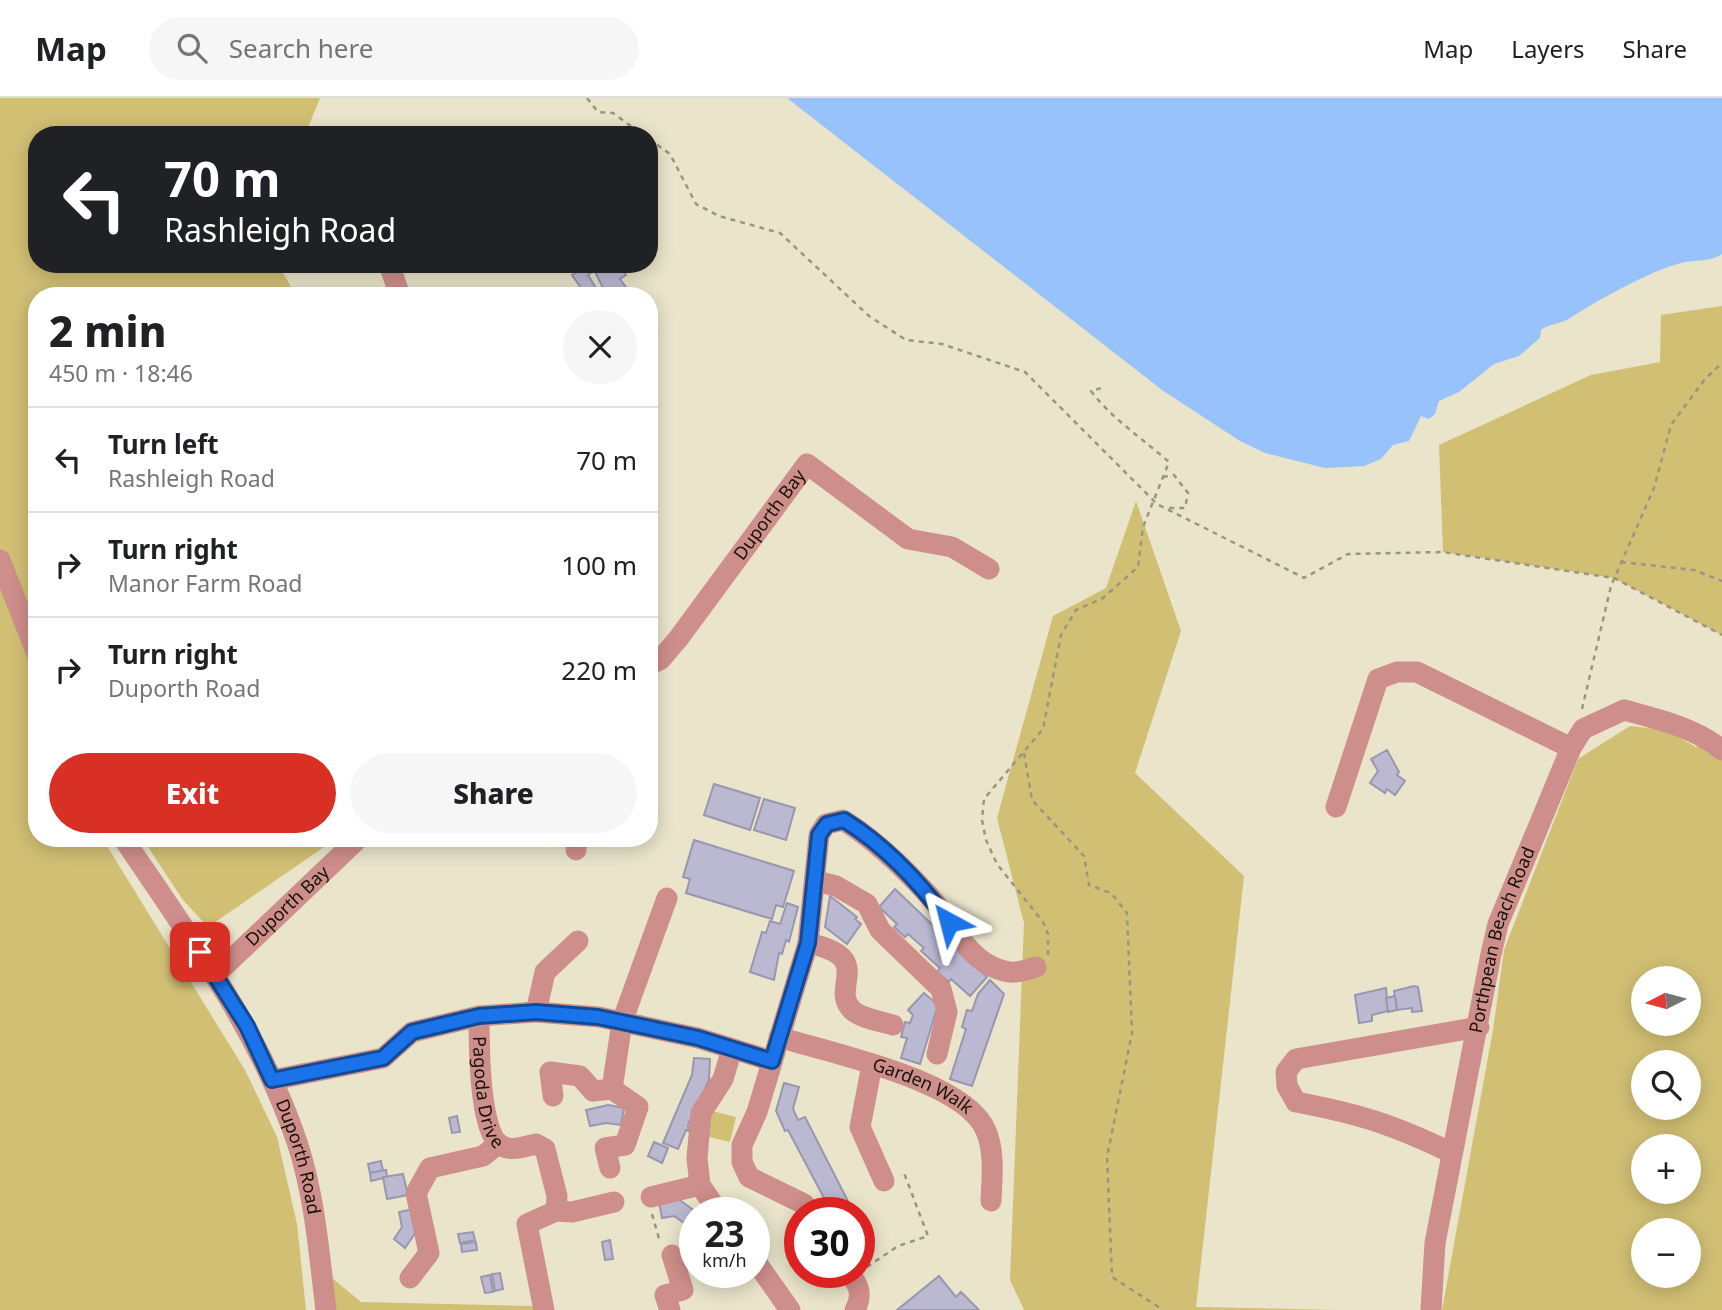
<!DOCTYPE html>
<html lang="en">
<head>
<meta charset="utf-8">
<style>
	:root { --surface:#fff; --page:#f6f6f6; --text:#202124; --muted:#757577; --line:#e0e0e0; --accent:#d93025 }
	body { margin:0; font-family:"Noto Sans",sans-serif; background:var(--page); color:var(--text); height:100vh; display:flex; flex-direction:column; font-size:26px; white-space:nowrap }
	* { box-sizing:border-box; margin:0 }
	p { font-size:23px; color:var(--muted) }
	.icon { flex:none; width:38px; height:38px; fill:none; stroke:currentColor; stroke-width:2; stroke-linecap:round; stroke-linejoin:round }
	.map { position:relative; flex:1; overflow:hidden }
	.sheet { position:absolute; left:28px; top:189px; width:630px; height:560px; display:flex; flex-direction:column; background:var(--surface); border-radius:28px; box-shadow:0 4px 18px #0003 }
	.sheet>* { flex:none }
	.guide { position:absolute; left:28px; top:28px; width:630px; height:147px; border-radius:28px; box-shadow:0 4px 18px #0003; background:#202124; color:#fff; overflow:hidden }
	.needle { width:46px; rotate:264deg }
	.buttons { position:absolute; left:1631px; top:868px; display:grid; gap:14px }
	.buttons a { display:grid; place-items:center; width:70px; height:70px; border-radius:50%; background:var(--surface); box-shadow:0 4px 18px #0003; font-size:35px }
	.speed { position:absolute; left:679px; top:1099px; display:flex; gap:14px; font-size:35px; font-weight:700; text-align:center }
	.speed>* { display:grid; place-content:center; width:91px; height:91px; border-radius:50%; background:var(--surface); box-shadow:0 4px 18px #0003; line-height:1 }
	.speed small { font-size:18px; font-weight:400 }
	.speed .limit { border:10px solid #d22; background:#fff; color:#111 }
	.pin { position:absolute; display:grid; place-items:center; width:60px; height:60px; color:#fff; margin:-30px; border-radius:14px; box-shadow:0 4px 10px #0006 }
	.me { position:absolute; width:77px; margin:-38px; rotate:322deg; stroke-linejoin:round; filter:drop-shadow(0 0 5px #0008) }
	.turn { display:flex; align-items:center; gap:24px; height:147px; padding:0 21px; font-size:32px }
	.turn .icon { width:91px; height:91px; stroke-width:2.5 }
	.turn b { display:block; font-size:49px; line-height:60px }
	.round { display:grid; place-items:center; flex:none; width:74px; height:74px; border-radius:37px; background:var(--page) }
	.head { display:flex; align-items:center; justify-content:space-between; height:119px; padding:0 21px }
	h1 { font-size:42px; font-weight:800; line-height:52px }
	.cta { display:flex; gap:14px; margin-top:auto; padding:14px 21px }
	.cta a { flex:1; height:80px; border-radius:42px; background:var(--accent); color:#fff; font-size:28px; font-weight:800; line-height:80px; text-align:center }
	.cta a+a { background:var(--page); color:var(--text) }
	ul { padding:0; list-style:none }
	li { display:flex; align-items:center; gap:21px; height:105px; padding:0 21px; border-top:2px solid var(--line) }
	li div { flex:1 }
	li b { display:block; font-size:26px }
	li em { font-style:normal }
	header { display:flex; align-items:center; gap:42px; box-sizing:border-box; height:98px; padding:0 35px; background:var(--surface); border-bottom:2px solid var(--line) }
	header strong { font-size:33px }
	nav { display:flex; gap:38px; margin-inline-start:auto; font-size:24px }
	.search { width:490px; height:63px; background:var(--page); display:flex; align-items:center; gap:18px; box-sizing:border-box; padding:0 24px; border-radius:38px; color:var(--muted); font-size:26px }
	.map>svg:first-child { display:block }
	.green { fill:#d1bf74; fill-rule:evenodd }
	.water { fill:#98c2fb }
	.building { fill:#bbb9d2; stroke:#9996af; stroke-width:2 }
	.lines { fill:none; stroke-linecap:round; stroke-linejoin:round }
	.path { stroke:#999581; stroke-width:2.5; stroke-dasharray:5 5; stroke-linecap:butt }
	.minor { stroke:#ce8e8b; stroke-width:21 }
	.route-casing { stroke:#114b97; stroke-width:18 }
	.route { stroke:#1a73e8; stroke-width:12 }
	.labels { text-anchor:middle; stroke-width:5; stroke-linejoin:round; paint-order:stroke }
	.street-label { font-size:18px; fill:#151309; stroke:#f7f1d7 }
</style>
</head>
<body>
<header>
<strong>Map</strong>
<div class="search"><svg class="icon" aria-label="search" viewBox="0 0 24 24"><circle cx="10" cy="10" r="6"/><path d="M15 15l6 6"/></svg>Search here</div>
<nav><a>Map</a><a>Layers</a><a>Share</a></nav>
</header>
<div class="map">
<svg width="1722" height="1212" viewBox="0 0 1722 1212">
	<rect width="100%" height="100%" fill="#e9e4ca"/>
	<!-- green -->
	<g class="green">
		<path d="M0,0H320L305,37H37V166H278L296,198H37V740H102L245,972L277,1039L297,1126L306,1212H0Z"/>
		<path d="M1722,208V537L1614,480L1443,454L1439,347L1591,277L1660,264L1661,217Z"/>
		<path d="M1136,403L1181,533L1135,675L1244,778L1196,1209L1338,1212H1024L1010,1182L1024,825L997,720L1053,518L1106,490Z"/>
		<path d="M1630,628L1666,632L1696,649L1702,646L1722,659V1212H1442L1493,932L1504,852L1578,661ZM1643,880H1689V926H1643ZM1643,964H1689V1010H1643ZM1643,1048H1689V1094H1643ZM1643,1132H1689V1178H1643Z"/>
		<path d="M142,740H337L208,829L183,802Z"/>
		<path d="M712,1013L736,1019L730,1044L706,1038Z"/>
		<path d="M332,1180L361,1204L534,1208L535,1212H336Z"/>
	</g>
	<!-- water -->
	<path class="water" d="M787,0H1722V156C1708,165 1696,161 1681,165C1649,173 1597,203 1570,220C1561,226 1550,225 1541,232L1540,240L1519,258L1494,266L1459,294L1439,303L1435,316L1429,321L1421,318L1409,343L1393,347L1381,361L1364,368L1325,370L1265,355L1240,343L1162,292Z"/>
	<!-- building -->
	<g class="building">
		<path d="M591,166L595,172L588,177L596,190L586,197L572,177Z"/>
		<path d="M591,166H619L626,177L620,181L632,198H607Z"/>
		<path d="M1387,652L1399,674L1397,677L1405,683L1395,697L1387,691L1385,695L1370,685L1378,673L1371,661Z"/>
		<path d="M714,686L760,700L750,732L704,717Z"/>
		<path d="M764,701L795,710L786,742L754,732Z"/>
		<path d="M694,742L794,773L783,809L776,807L772,821L686,795L690,781L683,779Z"/>
		<path d="M895,791L987,879L970,898L951,881L949,884L937,874L940,870L921,853L924,850L908,836L905,839L894,829L897,826L879,809Z"/>
		<path d="M830,798L857,819L855,821L861,826L847,846L825,829Z"/>
		<path d="M787,805L798,809L789,844L786,842L782,856L779,855L774,882L750,874L762,834L766,835L770,823L780,826Z"/>
		<path d="M990,882L1004,896L972,988L950,981L966,931L962,929L967,912L972,913L978,896Z"/>
		<path d="M1414,888L1418,889L1422,913L1412,914V910L1397,912L1394,893Z"/>
		<path d="M1386,890L1388,913L1372,917V923L1359,925L1355,897Z"/>
		<path d="M924,895L938,907L920,966L901,960L907,940L901,939L905,924L910,925L913,917L908,912Z"/>
		<path d="M1395,898L1397,912L1388,914L1386,900Z"/>
		<path d="M694,960L710,961L709,982L688,1027L689,1033L686,1032L678,1051L663,1045L692,977Z"/>
		<path d="M784,985L799,989L793,1011L798,1022L805,1019L854,1115H832L788,1032L785,1033L776,1013Z"/>
		<path d="M608,1007L624,1010L621,1027L606,1025L590,1028L586,1012Z"/>
		<path d="M457,1018L460,1034L452,1035L449,1020Z"/>
		<path d="M654,1044L668,1050L662,1065L648,1058Z"/>
		<path d="M381,1063L383,1073L370,1075L368,1066Z"/>
		<path d="M386,1072L387,1079L371,1083L370,1075Z"/>
		<path d="M403,1076L408,1097L387,1101L383,1079Z"/>
		<path d="M677,1100L696,1114L687,1127L674,1118L662,1120L659,1104Z"/>
		<path d="M414,1111L418,1131L405,1150L394,1141L402,1129L399,1114Z"/>
		<path d="M473,1134L475,1142L460,1145L458,1136Z"/>
		<path d="M610,1142L613,1161L605,1162L602,1144Z"/>
		<path d="M476,1144L477,1152L462,1154L461,1146Z"/>
		<path d="M500,1175L503,1191L495,1193L492,1176Z"/>
		<path d="M490,1177L493,1194L485,1195L481,1179Z"/>
		<path d="M939,1178L956,1199L961,1194L979,1212H897Z"/>
	</g>
	<g class="lines">
		<!-- path -->
		<g class="path">
			<path d="M587,0L598,14L613,15L643,37"/>
			<path d="M649,41L670,56L696,106L719,118L780,135L869,218L906,242L942,246L1025,274L1157,406L1304,480L1348,456L1443,454L1614,480L1722,537"/>
			<path d="M1163,379L1174,377L1188,395L1185,410H1168"/>
			<path d="M1621,464L1694,472L1722,483"/>
			<path d="M1582,611L1611,488L1654,390L1671,327L1705,281L1722,265"/>
			<path d="M1024,655L1032,702L1084,758L1089,787L1111,795L1127,815L1132,935L1107,1059L1112,1179L1163,1212"/>
			<path d="M1048,857V836L1043,824L997,766L986,742L982,722L984,701L1043,631L1061,537L1076,512L1103,500L1138,469L1143,429L1169,364C1143,341 1111,320 1091,293L1105,289"/>
			<path d="M652,1116L660,1144"/>
			<path d="M867,1169L898,1148L928,1138L904,1075L901,1077"/>
		</g>
		<!-- minor -->
		<g class="minor">
			<path d="M389,166L400,198"/>
			<path d="M0,462L37,556"/>
			<path id="s1" d="M649,567L661,561L678,541L807,366L908,441L952,449L989,471"/>
			<path d="M1336,709L1378,581L1397,574H1417L1571,650"/>
			<path id="s2" d="M123,740C189,838 259,932 297,1044C315,1098 319,1156 326,1212"/>
			<path d="M576,752L577,740"/>
			<path d="M816,783L836,788L867,806L880,832L941,891L947,914L937,956"/>
			<path d="M808,845C877,860 829,889 852,912C862,921 881,923 893,927"/>
			<path id="s3" d="M215,877L359,740"/>
			<path d="M536,914L545,874L578,843"/>
			<path id="s4" d="M479,918C479,944 479,1031 499,1046C510,1055 525,1048 536,1046L545,1051L557,1098L556,1113L527,1126L544,1212"/>
			<path id="s5" d="M779,939C829,955 966,982 986,1033C995,1054 992,1080 991,1103"/>
			<path d="M872,967L860,1029L884,1083"/>
			<path d="M272,982L383,960L412,934L479,918L536,914L599,919L698,940L772,963"/>
			<path d="M553,998L550,974L580,978L593,993L612,991L622,924L667,800"/>
			<path d="M1452,1055C1394,1027 1360,1016 1296,1004L1287,988L1286,974L1296,961L1479,929"/>
			<path d="M610,1070L605,1050L625,1047L638,1009L612,991"/>
			<path d="M651,1099L700,1087"/>
			<path d="M556,1113L572,1114L614,1104"/>
			<path d="M719,1115L700,1087L697,1060L701,1015L723,981L732,951"/>
			<path d="M811,1115L804,1106L749,1079L742,1064V1047L757,1014L808,845L819,737L826,726L843,722C875,742 906,772 931,800C950,822 964,855 991,868C1009,877 1018,875 1036,869"/>
			<path d="M754,1161L790,1212"/>
			<path d="M847,1174C860,1186 863,1197 855,1212"/>
			<path d="M410,1180L429,1155L416,1095L430,1070L483,1058L498,1046"/>
			<path d="M670,1212L665,1197L683,1192L672,1157"/>
			<path id="s6" d="M1431,1212L1435,1145L1491,856L1498,826L1571,650L1583,631L1624,612C1657,621 1696,630 1722,652"/>
		</g>
	</g>
	<g class="lines">
		<defs>
			<path id="route" d="M200,854L247,928L272,982L383,960L412,934L479,918L536,914L598,919L698,940L772,963L808,845L819,737L827,726L844,722C884,747 921,786 949,824"/>
		</defs>
		<!-- route casing -->
		<use href="#route" class="route-casing"/>
		<!-- route -->
		<use href="#route" class="route"/>
	</g>
	<g class="labels">
		<!-- street labels -->
		<g class="street-label">
			<text dy="6" stroke="none"><textPath href="#s1" startOffset="194">Duporth Bay</textPath></text>
			<text dy="6" stroke="none"><textPath href="#s3" startOffset="100">Duporth Bay</textPath></text>
			<text dy="6" stroke="none"><textPath href="#s6" startOffset="378">Porthpean Beach Road</textPath></text>
			<text dy="6" stroke="none"><textPath href="#s4" startOffset="77">Pagoda Drive</textPath></text>
			<text dy="6" stroke="none"><textPath href="#s5" startOffset="152">Garden Walk</textPath></text>
			<text dy="6" stroke="none"><textPath href="#s2" startOffset="366">Duporth Road</textPath></text>
		</g>
	</g>
</svg>
<div class="buttons">
<a><svg class="needle" viewBox="-14 -14 28 28"><path d="M0-13l5 13h-10z" fill="#e53935"/><path d="M0 13l5-13h-10z" fill="#757577"/></svg></a>
<a><svg class="icon" aria-label="search" viewBox="0 0 24 24"><circle cx="10" cy="10" r="6"/><path d="M15 15l6 6"/></svg></a>
<a>+</a>
<a>−</a>
</div>
<div class="speed"><div>23<small>km/h</small></div><div class="limit">30</div></div>
<div class="pin" style="left:200px;top:854px;background:#d93025"><svg class="icon" aria-label="arrive" viewBox="0 0 24 24"><path d="M6 21V4h12l-3 4 3 4H6"/></svg></div>
<svg class="me" style="left:949px;top:824px" viewBox="-20 -20 40 40"><path d="M0-17L14 15 0 8-14 15z" fill="#1a73e8" stroke="#fff" stroke-width="4"/></svg>
<div class="guide">
<div class="turn"><svg class="icon" aria-label="left" viewBox="0 0 24 24"><path d="M17 20v-9H6M10 6l-5 5 5 5"/></svg><div><b>70 m</b>Rashleigh Road</div></div>
</div>
<section class="sheet">
<div class="head"><div><h1>2 min</h1><p>450 m · 18:46</p></div><a class="round"><svg class="icon" aria-label="close" viewBox="0 0 24 24"><path d="M6 6l12 12M18 6L6 18"/></svg></a></div>
<ul>
<li><svg class="icon" aria-label="left" viewBox="0 0 24 24"><path d="M17 20v-9H6M10 6l-5 5 5 5"/></svg><div><b>Turn left</b><p>Rashleigh Road</p></div><em>70 m</em></li>
<li><svg class="icon" aria-label="right" viewBox="0 0 24 24"><path d="M7 20v-9h11M14 6l5 5-5 5"/></svg><div><b>Turn right</b><p>Manor Farm Road</p></div><em>100 m</em></li>
<li><svg class="icon" aria-label="right" viewBox="0 0 24 24"><path d="M7 20v-9h11M14 6l5 5-5 5"/></svg><div><b>Turn right</b><p>Duporth Road</p></div><em>220 m</em></li>
</ul>
<div class="cta"><a>Exit</a><a>Share</a></div>
</section>
</div>
</body>
</html>
